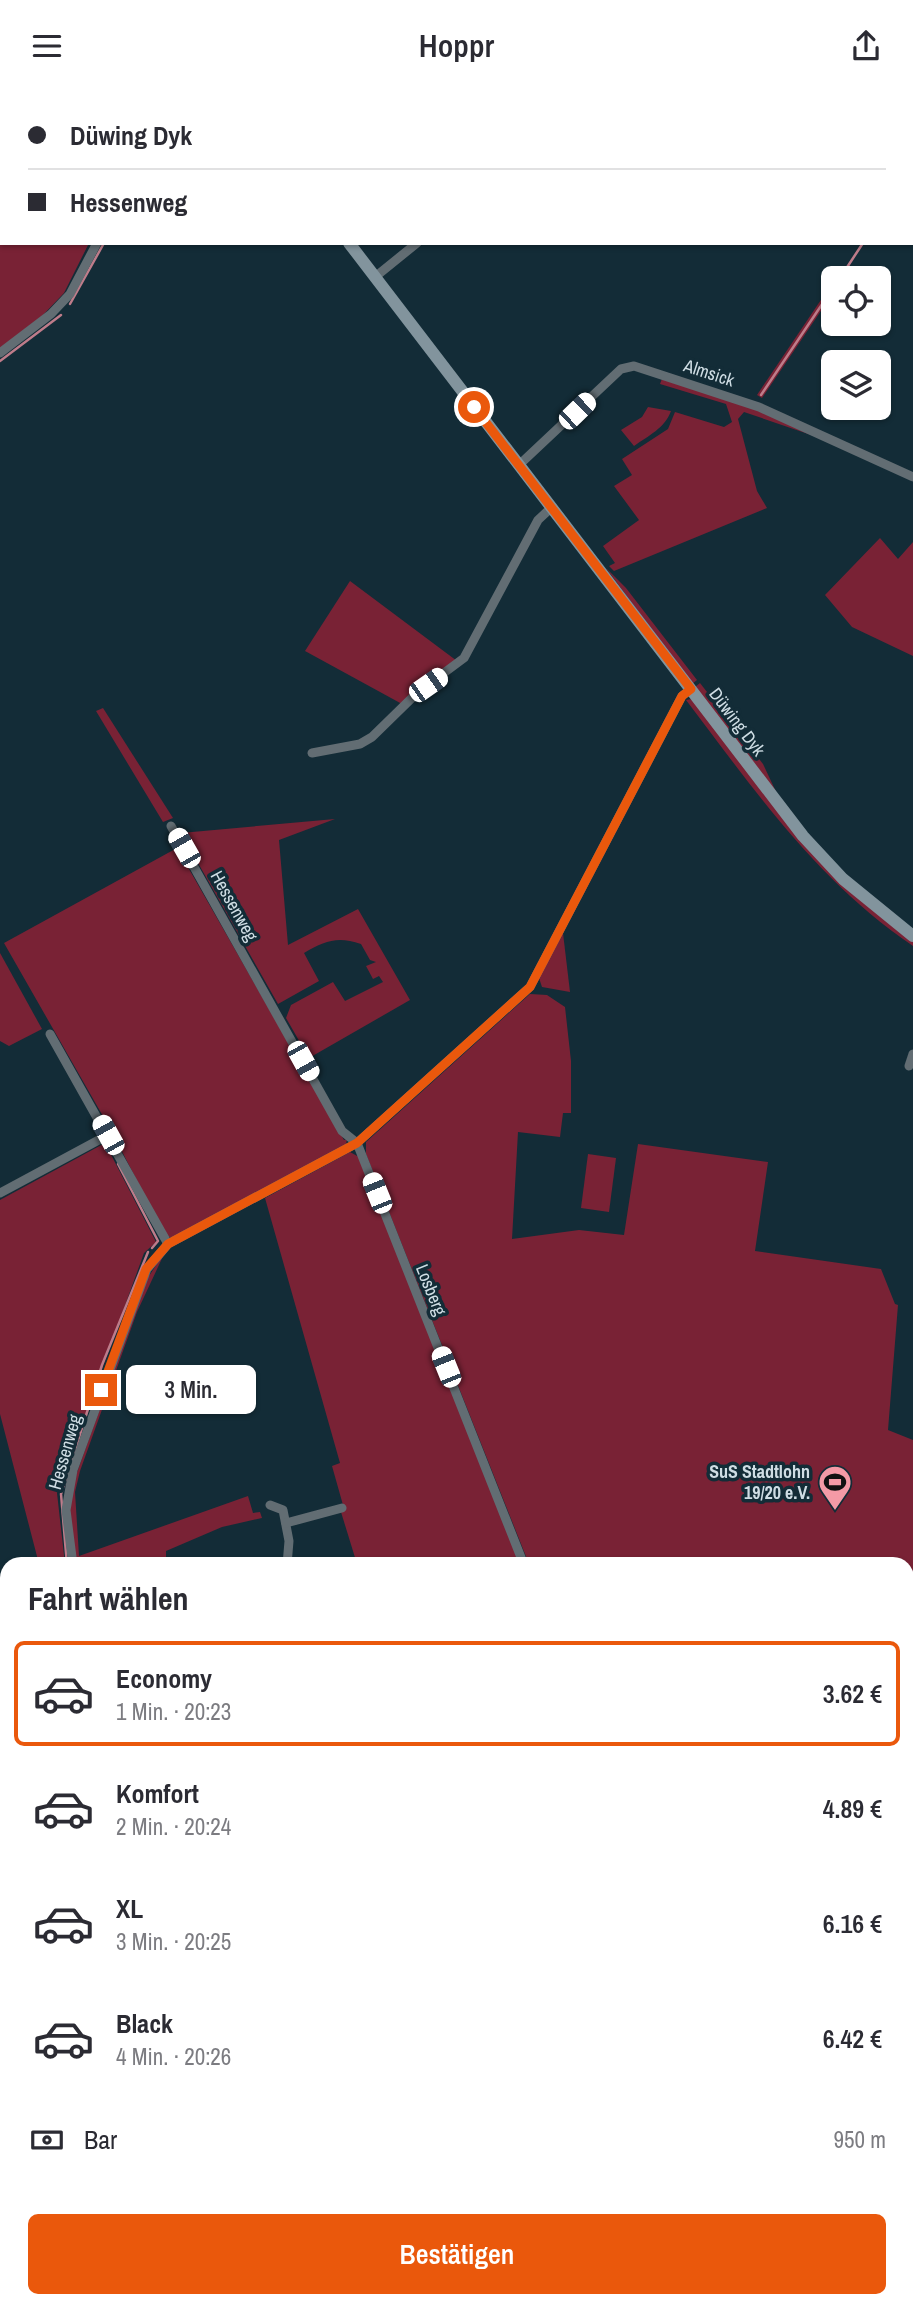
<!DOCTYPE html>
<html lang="de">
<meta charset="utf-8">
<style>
:root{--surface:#fff;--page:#f2f2f3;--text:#2b2b33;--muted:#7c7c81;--line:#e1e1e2;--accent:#ea580c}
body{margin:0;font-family:"Archivo Narrow",sans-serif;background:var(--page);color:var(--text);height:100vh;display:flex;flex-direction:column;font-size:26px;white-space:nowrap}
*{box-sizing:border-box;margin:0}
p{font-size:23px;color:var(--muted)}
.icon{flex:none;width:38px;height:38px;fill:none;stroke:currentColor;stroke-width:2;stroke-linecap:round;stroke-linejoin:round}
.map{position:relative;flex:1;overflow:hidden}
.sheet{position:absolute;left:0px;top:1466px;width:914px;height:751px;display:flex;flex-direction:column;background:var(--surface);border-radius:21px 21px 0 0;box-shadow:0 2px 5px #0004}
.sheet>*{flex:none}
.top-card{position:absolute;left:0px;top:0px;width:914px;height:154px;box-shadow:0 2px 5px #0004;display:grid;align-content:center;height:154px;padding:0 28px;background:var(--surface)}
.buttons{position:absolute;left:821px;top:175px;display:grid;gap:14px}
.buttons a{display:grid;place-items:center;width:70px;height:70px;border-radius:10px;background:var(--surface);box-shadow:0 2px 5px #0004;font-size:35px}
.end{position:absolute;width:32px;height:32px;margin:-16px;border:9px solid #ea580c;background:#fff;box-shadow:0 0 0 4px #fff}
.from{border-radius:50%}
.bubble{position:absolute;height:49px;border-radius:10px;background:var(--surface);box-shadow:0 2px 5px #0004;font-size:23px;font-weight:600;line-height:49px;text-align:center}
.car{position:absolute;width:21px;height:42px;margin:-21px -10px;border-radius:9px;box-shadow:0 0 5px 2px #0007;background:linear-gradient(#fff 24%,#345 0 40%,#fff 0 76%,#345 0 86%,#fff 0)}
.top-card b{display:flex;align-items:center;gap:24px;height:66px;font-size:26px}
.top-card b+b{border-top:2px solid var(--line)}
.top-card i{width:18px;height:18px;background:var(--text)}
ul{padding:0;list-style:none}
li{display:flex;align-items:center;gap:21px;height:105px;margin:0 14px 10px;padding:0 14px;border:4px solid transparent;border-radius:10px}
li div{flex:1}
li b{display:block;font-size:26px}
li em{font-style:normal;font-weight:600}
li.active{border-color:var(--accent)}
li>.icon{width:63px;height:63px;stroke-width:1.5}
h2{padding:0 28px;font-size:32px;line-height:84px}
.pay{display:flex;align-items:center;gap:18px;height:77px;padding:0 28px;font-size:26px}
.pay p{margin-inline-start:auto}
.button{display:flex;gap:14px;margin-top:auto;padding:14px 28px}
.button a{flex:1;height:80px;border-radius:10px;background:var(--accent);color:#fff;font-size:28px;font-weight:600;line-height:80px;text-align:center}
header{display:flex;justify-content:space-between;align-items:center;height:91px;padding:0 28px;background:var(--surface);font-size:32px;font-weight:600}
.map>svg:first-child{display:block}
</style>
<header><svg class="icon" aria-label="menu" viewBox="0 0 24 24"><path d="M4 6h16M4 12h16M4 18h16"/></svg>Hoppr<svg class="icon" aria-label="share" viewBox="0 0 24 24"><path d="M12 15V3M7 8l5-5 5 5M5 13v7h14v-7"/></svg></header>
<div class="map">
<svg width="913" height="2216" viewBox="0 0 913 2216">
<rect width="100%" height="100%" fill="#132c37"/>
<polygon fill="#173846" points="0,2089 7,2107 7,2177 0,2174"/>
<g fill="#792235">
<polygon points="0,0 213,2 2,2 2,152 89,152 64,202 42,225 0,257"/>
<polygon points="833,191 833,202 762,307 757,304"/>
<polygon points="663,285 727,306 823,348 744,321 738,328 757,400 767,417 614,480 609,475 615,472 603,455 639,429 614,395 632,384 622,368 668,338 675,321 724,336 732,331 726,313 660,293"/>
<path d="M648,316L671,320C665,337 648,345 634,355L621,339L642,326Z"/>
<polygon points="880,447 898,468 913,451 913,565 852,536 825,504"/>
<polygon points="606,477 626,497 697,589 692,593"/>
<polygon points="350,490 457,570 402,613 305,560"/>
<polygon points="700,592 763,673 778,705 695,596"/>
<path d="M692,608L779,720L913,849V855C816,789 756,701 686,609Z"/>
<polygon points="103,617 173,727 163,731 96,620"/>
<path d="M335,728L279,749L288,854L358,818L410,909L309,967L286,927L291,914L333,891L345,910L383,891L379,885L373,888L366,875L376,871L370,869L361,853C337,845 325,850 304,862L319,890L278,913L181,742Z"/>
<polygon points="177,757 344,1049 347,1048 346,1053 172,1146 166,1146 112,1041 4,852"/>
<polygon points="563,842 570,901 542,896 539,887"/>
<polygon points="0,862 42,938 9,955 0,950"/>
<polygon points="530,903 547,904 565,916 571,970 571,1022 563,1022 560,1046 518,1041 512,1148 579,1139 624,1144 638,1053 768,1071 755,1160 881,1178 895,1213 898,1214 888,1339 913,1349 913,2216 789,2216 787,2210 906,2210 906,1474 529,1473 366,1063 366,1051"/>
<polygon points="105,1052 156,1151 144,1162 57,1402 65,1473 39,1473 0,1323 0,1109"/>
<polygon points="350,1061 359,1066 520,1473 357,1473 341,1421 343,1414 332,1375 340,1372 265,1107"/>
<polygon points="588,1063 616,1067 609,1121 581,1117"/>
<polygon points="165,1161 137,1221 80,1380 75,1401 79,1465 248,1405 253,1422 260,1421 262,1427 222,1436 166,1460 166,1473 76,1474 69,1418 72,1395 147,1188"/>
<polygon points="7,1955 7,2047 0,2010"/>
<polygon points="209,2210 241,2210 240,2214 244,2215 246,2210 261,2210 274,2216 210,2216"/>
<polygon points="489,2210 596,2211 588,2216 492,2216"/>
</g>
<g fill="#b65364" stroke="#be7c8a" stroke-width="2">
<path d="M7,1768V1883L2,1889C7,1905 10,1916 0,1931V1774Z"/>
<polygon points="913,2153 913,2216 873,2216 877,2210 906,2210 907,2170"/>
</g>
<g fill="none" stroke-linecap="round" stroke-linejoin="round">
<g stroke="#be7c8a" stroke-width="2.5">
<polyline points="912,80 913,79"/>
<polyline points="840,187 863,152"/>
<polyline points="70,213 104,152"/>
<polyline points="0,270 61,224"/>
<polyline points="761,304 833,197"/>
<polyline points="118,1073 158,1150 152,1157"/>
<polyline points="67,1474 61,1403 102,1274 148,1161"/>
<polyline points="510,2210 518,2216"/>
</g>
<g stroke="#626d73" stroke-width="9">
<polyline points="224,2 226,0"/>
<polyline points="595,2 597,0"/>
<polyline points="375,186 417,152"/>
<polyline points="0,262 51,223 70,203 97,152"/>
<polyline points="519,374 621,278 634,275 759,316 913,386"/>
<polyline points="312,662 360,653 372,646 417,602 464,567 538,429 552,416"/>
<polyline points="171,735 342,1040 357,1052 524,1474"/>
<polyline points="50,943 168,1153"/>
<polyline points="909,975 913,963"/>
<polyline points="0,1102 108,1044"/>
<polyline points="270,1414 283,1419 289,1450 287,1474"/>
<polyline points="286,1432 342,1417"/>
<polyline points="73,1474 66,1419 73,1379 147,1178 168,1153 357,1052 530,896 682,605 691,598"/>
<polyline points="0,1953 7,1940"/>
<polyline points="0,2055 7,2078"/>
<polyline points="159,2210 160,2216"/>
<polyline points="281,2210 292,2216"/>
<polyline points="602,2210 603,2216"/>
<polyline points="785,2210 786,2216"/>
<polyline points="55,2216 82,2210"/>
<polyline points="299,2216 302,2210"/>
</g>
<g stroke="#82949d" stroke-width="12">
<polyline points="233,0 234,2"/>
<polyline points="349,152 803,745 843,788 913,845"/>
</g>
</g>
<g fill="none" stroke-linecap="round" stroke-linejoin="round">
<polyline stroke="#ea580c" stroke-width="9" points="101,1299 146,1178 168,1153 357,1052 530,896 682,605 691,598 474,316"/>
</g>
<defs>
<symbol id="stadium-pin" viewBox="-11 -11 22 30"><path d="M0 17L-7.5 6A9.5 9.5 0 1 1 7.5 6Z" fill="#f49aa6" stroke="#132c37"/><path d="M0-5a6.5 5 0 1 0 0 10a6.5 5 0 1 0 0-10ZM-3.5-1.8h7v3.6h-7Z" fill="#111"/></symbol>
</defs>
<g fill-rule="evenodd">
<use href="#stadium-pin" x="816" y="1372" width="38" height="52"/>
</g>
<g text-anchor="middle" stroke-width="7" stroke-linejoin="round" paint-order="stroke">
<g font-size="18" fill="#cfdde4" stroke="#132c37">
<text transform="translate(709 282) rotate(18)" y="6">Almsick</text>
<text transform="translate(737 631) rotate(53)" y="6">Düwing Dyk</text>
<text transform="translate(234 815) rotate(61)" y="6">Hessenweg</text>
<text transform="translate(431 1199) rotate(68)" y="6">Losberg</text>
<text transform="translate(65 1361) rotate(-74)" y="6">Hessenweg</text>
</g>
<g font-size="18" font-weight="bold" fill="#cfdde4" stroke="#132c37" text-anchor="end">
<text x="810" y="1387">SuS Stadtlohn<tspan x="810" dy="21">19/20 e.V.</tspan></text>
</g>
</g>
</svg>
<div class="buttons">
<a><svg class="icon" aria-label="locate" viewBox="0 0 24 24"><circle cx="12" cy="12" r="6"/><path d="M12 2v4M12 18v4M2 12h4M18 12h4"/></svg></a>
<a><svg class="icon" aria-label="layers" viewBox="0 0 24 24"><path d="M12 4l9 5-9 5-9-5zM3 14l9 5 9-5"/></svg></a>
</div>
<i class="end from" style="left:474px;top:316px"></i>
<i class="end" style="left:101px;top:1299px"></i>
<div class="bubble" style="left:126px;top:1274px;width:130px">3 Min.</div>
<i class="car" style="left:577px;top:320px;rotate:46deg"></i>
<i class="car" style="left:428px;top:594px;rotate:55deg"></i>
<i class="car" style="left:184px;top:757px;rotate:330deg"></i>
<i class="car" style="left:303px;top:970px;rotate:151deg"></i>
<i class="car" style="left:108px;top:1044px;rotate:331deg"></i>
<i class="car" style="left:377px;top:1102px;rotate:338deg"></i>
<i class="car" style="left:446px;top:1276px;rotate:338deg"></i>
<div class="top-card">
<b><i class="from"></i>Düwing Dyk</b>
<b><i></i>Hessenweg</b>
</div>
<section class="sheet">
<h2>Fahrt wählen</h2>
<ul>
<li class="active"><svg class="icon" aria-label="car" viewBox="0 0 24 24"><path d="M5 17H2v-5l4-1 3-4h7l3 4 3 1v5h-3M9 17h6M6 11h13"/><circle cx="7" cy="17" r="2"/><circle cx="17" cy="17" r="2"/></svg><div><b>Economy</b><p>1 Min. · 20:23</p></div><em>3.62 €</em></li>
<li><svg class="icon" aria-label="car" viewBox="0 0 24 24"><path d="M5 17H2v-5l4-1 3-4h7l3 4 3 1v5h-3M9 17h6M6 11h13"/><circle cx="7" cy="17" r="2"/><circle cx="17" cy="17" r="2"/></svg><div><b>Komfort</b><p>2 Min. · 20:24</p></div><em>4.89 €</em></li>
<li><svg class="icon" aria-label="car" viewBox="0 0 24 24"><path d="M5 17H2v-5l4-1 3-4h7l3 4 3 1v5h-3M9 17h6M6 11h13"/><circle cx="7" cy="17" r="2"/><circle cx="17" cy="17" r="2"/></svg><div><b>XL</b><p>3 Min. · 20:25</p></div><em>6.16 €</em></li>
<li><svg class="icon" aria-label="car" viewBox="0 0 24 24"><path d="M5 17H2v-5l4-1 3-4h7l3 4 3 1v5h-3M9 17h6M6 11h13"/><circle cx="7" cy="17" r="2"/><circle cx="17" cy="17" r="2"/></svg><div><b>Black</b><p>4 Min. · 20:26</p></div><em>6.42 €</em></li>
</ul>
<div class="pay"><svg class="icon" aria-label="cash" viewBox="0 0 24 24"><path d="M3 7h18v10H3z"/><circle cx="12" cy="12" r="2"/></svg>Bar<p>950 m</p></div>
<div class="button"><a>Bestätigen</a></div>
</section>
</div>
